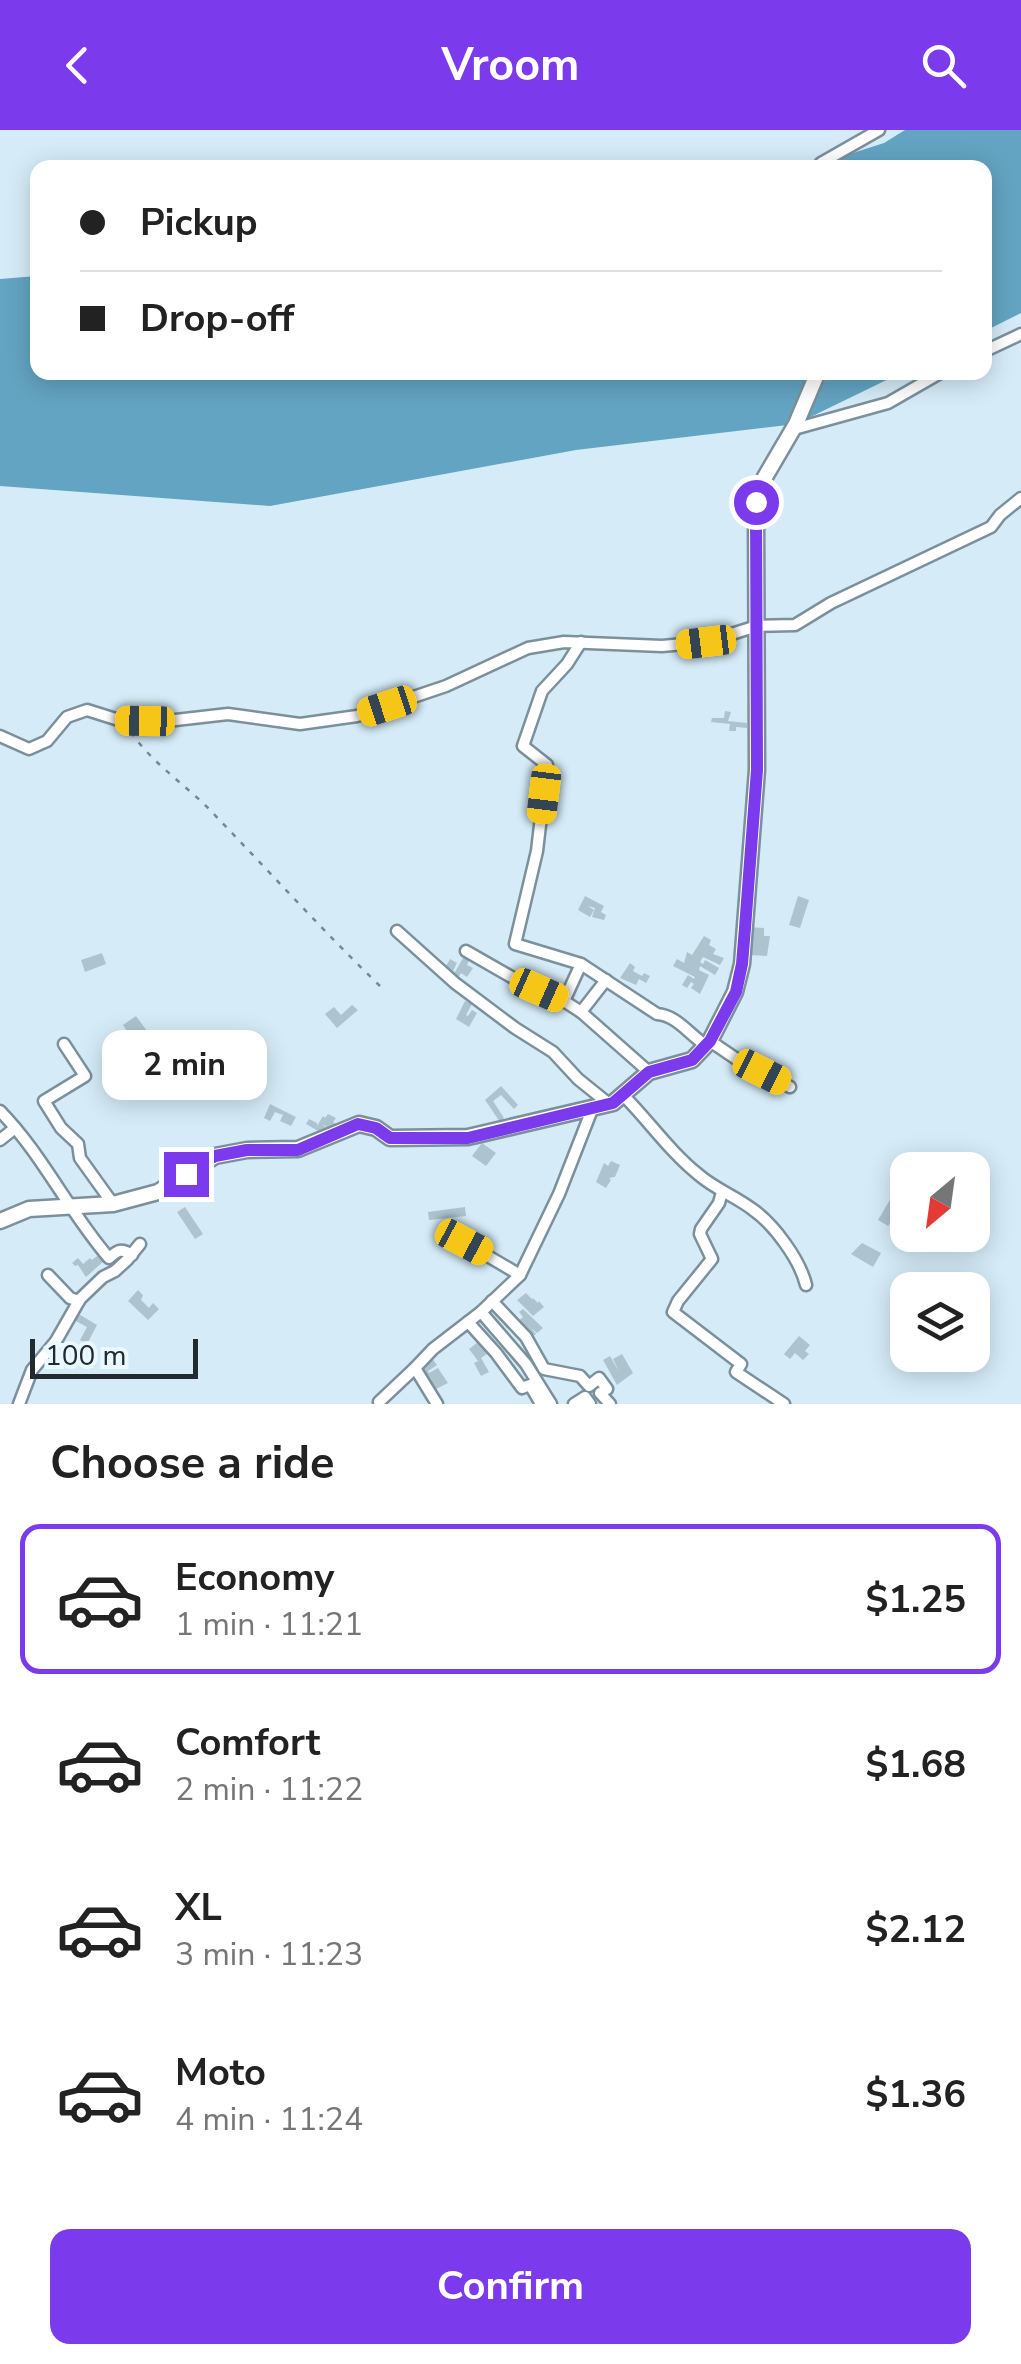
<!DOCTYPE html>
<meta charset="utf-8">
<style>
:root{--surface:#fff;--page:#f2f2f2;--text:#222;--muted:#767676;--line:#e0e0e0;--accent:#7c3aed}
body{margin:0;font-family:"Nunito Sans",sans-serif;background:var(--page);color:var(--text);height:100vh;display:flex;flex-direction:column;font-size:38px;white-space:nowrap}
*{box-sizing:border-box;margin:0}
p{font-size:32px;color:var(--muted)}
.icon{flex:none;width:55px;height:55px;fill:none;stroke:currentColor;stroke-width:2;stroke-linecap:round;stroke-linejoin:round}
.map{position:relative;height:1274px;overflow:hidden}
.details{display:flex;flex-direction:column;background:var(--surface);flex:1}
.details>*{flex:none}
.top-card{position:absolute;left:30px;top:30px;width:962px;height:220px;border-radius:20px;box-shadow:0 5px 25px #0003;display:grid;align-content:center;height:220px;padding:0 50px;background:var(--surface)}
.needle{width:65px;rotate:209deg}
.buttons{position:absolute;left:890px;top:1022px;display:grid;gap:20px}
.buttons a{display:grid;place-items:center;width:100px;height:100px;border-radius:20px;background:var(--surface);box-shadow:0 5px 25px #0003;font-size:50px}
.scale{position:absolute;left:30px;bottom:25px;width:168px;box-sizing:border-box;padding-left:10px;border:5px solid #212a2e;border-top:0;font-size:28px;line-height:35px;white-space:nowrap;color:#212a2e;-webkit-text-stroke:8px #eaf8ff;paint-order:stroke}
.end{position:absolute;width:45px;height:45px;margin:-22px;border:12px solid #7c3aed;background:#fff;box-shadow:0 0 0 5px #fff}
.from{border-radius:50%}
.bubble{position:absolute;height:70px;border-radius:20px;background:var(--surface);box-shadow:0 5px 25px #0003;font-size:32px;font-weight:700;line-height:70px;text-align:center}
.car{position:absolute;width:30px;height:60px;margin:-30px -15px;border-radius:12px;box-shadow:0 0 8px 2px #0007;background:linear-gradient(#f5c518 24%,#345 0 40%,#f5c518 0 76%,#345 0 86%,#f5c518 0)}
.top-card b{display:flex;align-items:center;gap:35px;height:95px;font-size:38px}
.top-card b+b{border-top:2px solid var(--line)}
.top-card i{width:25px;height:25px;background:var(--text)}
ul{padding:0;list-style:none}
li{display:flex;align-items:center;gap:30px;height:150px;margin:0 20px 15px;padding:0 30px;border:5px solid transparent;border-radius:20px}
li div{flex:1}
li b{display:block;font-size:38px}
li em{font-style:normal;font-weight:700}
li.active{border-color:var(--accent)}
li>.icon{width:90px;height:90px;stroke-width:1.5}
h2{padding:0 50px;font-size:45px;line-height:120px}
.primary-button{display:flex;gap:20px;margin-top:auto;padding:20px 50px}
.primary-button a{flex:1;height:115px;border-radius:20px;background:var(--accent);color:#fff;font-size:40px;font-weight:700;line-height:115px;text-align:center}
header{display:flex;justify-content:space-between;align-items:center;height:130px;padding:0 50px;background:var(--accent);color:#fff;font-size:45px;font-weight:700}
.map>svg:first-child{display:block}
</style>
<header><svg class="icon" aria-label="back" viewBox="0 0 24 24"><path d="M15 5l-7 7 7 7"/></svg>Vroom<svg class="icon" aria-label="search" viewBox="0 0 24 24"><circle cx="10" cy="10" r="6"/><path d="M15 15l6 6"/></svg></header>
<div class="map">
<svg width="1021" height="1274" viewBox="0 0 1021 1274">
<rect width="100%" height="100%" fill="#d5ecf8"/>
<g fill="#63a4c2">
<polygon points="905,0 1021,0 1021,183 985,201 985,38 806,38 884,13"/>
<polygon points="37,146 38,242 901,243 796,294 576,320 270,376 0,356 0,149"/>
</g>
<g fill="#adc4cf">
<polygon points="725,581 731,582 728,591 747,593 747,598 736,597 736,601 729,601 730,594 711,592 712,588 724,588"/>
<polygon points="585,766 604,776 601,782 606,785 604,790 592,787 595,778 588,776 594,780 590,787 578,780"/>
<polygon points="798,766 809,770 800,798 789,795"/>
<polygon points="747,797 764,798 764,806 770,806 767,826 748,825"/>
<polygon points="704,806 711,810 709,815 716,819 713,824 724,828 720,835 703,827 700,832 703,834 705,830 719,838 715,845 700,836 699,840 709,845 700,864 691,858 694,854 691,852 687,858 682,855 688,845 694,849 695,847 673,836 677,829 684,833 687,822 692,825"/>
<polygon points="102,823 106,834 85,842 81,830"/>
<polygon points="466,823 471,826 467,835 473,838 467,847 461,843 456,851 443,841 450,829 457,833 453,841 455,842"/>
<polygon points="630,833 635,837 633,841 642,846 644,843 650,846 646,853 639,849 636,855 620,848"/>
<polygon points="465,871 472,874 466,885 468,886 472,880 477,883 469,897 456,889"/>
<polygon points="352,875 358,880 337,898 325,884 334,877 341,885"/>
<polygon points="136,886 147,901 136,908 143,918 137,922 130,913 133,910 123,895"/>
<polygon points="501,956 518,975 514,979 501,965 493,971 504,988 500,992 485,970"/>
<polygon points="270,974 296,987 291,996 280,991 283,985 275,982 270,991 264,988"/>
<polygon points="328,984 336,988 333,992 336,994 332,1000 322,994 330,1001 327,1006 306,994 309,989 317,993 317,996 323,986 325,988"/>
<polygon points="482,1013 496,1023 486,1036 472,1026"/>
<polygon points="611,1031 620,1035 615,1047 609,1048 611,1050 606,1058 596,1052 604,1033 608,1036"/>
<polygon points="891,1068 897,1072 891,1084 897,1087 895,1092 892,1090 888,1096 878,1090"/>
<polygon points="185,1077 203,1104 195,1109 177,1082"/>
<polygon points="465,1077 466,1086 429,1090 428,1082"/>
<polygon points="862,1113 881,1123 873,1137 851,1124"/>
<polygon points="101,1123 106,1129 86,1147 78,1135 75,1136 72,1133 78,1128 83,1134 90,1128 92,1130"/>
<polygon points="138,1160 143,1165 141,1170 149,1178 153,1173 159,1179 148,1190 128,1171"/>
<polygon points="526,1163 532,1169 533,1168 538,1173 539,1171 544,1177 533,1186 517,1170"/>
<polygon points="523,1179 543,1198 537,1203 531,1198 536,1204 530,1209 516,1193 523,1187 519,1182"/>
<polygon points="77,1183 97,1195 87,1214 80,1210 87,1197 74,1190"/>
<polygon points="799,1206 810,1215 805,1221 809,1224 803,1230 795,1223 790,1229 784,1224"/>
<polygon points="478,1212 487,1224 481,1228 489,1242 481,1246 474,1233 478,1231 469,1219"/>
<polygon points="622,1224 633,1243 617,1255 603,1230 610,1226 619,1242 613,1229"/>
<polygon points="431,1227 437,1235 428,1241 429,1243 438,1238 448,1253 436,1259 434,1255 431,1257 418,1235"/>
</g>
<g fill="none" stroke-linecap="round" stroke-linejoin="round">
<defs>
<g id="street">
<polyline points="822,38 821,33 879,0"/>
<polyline points="985,221 1021,204"/>
<polyline points="794,299 888,273 942,242"/>
<path d="M581,512L567,534L542,561L523,616L547,635L537,721L515,814L581,834L657,884C676,885 689,904 704,914L710,911L735,928L790,957"/>
<polyline points="0,606 29,619 47,611 67,587 87,580 122,591 167,591 228,584 300,594 357,586 446,556 528,518 564,512 662,516 706,512 757,496 795,495 831,473 991,397 1000,385 1021,368"/>
<polyline points="397,801 455,853 515,898 553,922 578,949 609,974"/>
<polyline points="466,821 515,849 564,871 581,882 649,942"/>
<polyline points="564,871 581,834"/>
<polyline points="581,882 606,850"/>
<polyline points="64,914 85,946 44,971 61,998 78,1014 80,1028 113,1074"/>
<path d="M623,965C649,991 670,1022 699,1045C715,1059 735,1066 752,1079C774,1094 800,1130 806,1155"/>
<path d="M0,981C43,1025 69,1082 109,1128C118,1120 121,1118 132,1125"/>
<polyline points="0,1010 15,998"/>
<polyline points="722,1062 719,1073 701,1099 700,1104 712,1129 678,1171 673,1182 741,1234 736,1242 784,1274"/>
<polyline points="464,1112 520,1145"/>
<polyline points="48,1145 70,1168 79,1171"/>
<polyline points="492,1171 526,1207 544,1239 580,1246 589,1256 599,1248 607,1259 600,1263 610,1274"/>
<polyline points="481,1182 526,1234 551,1274"/>
<polyline points="468,1192 496,1223 522,1258 530,1255 541,1274"/>
<polyline points="379,1272 415,1238"/>
<polyline points="19,1274 32,1240 56,1211 80,1169 103,1147 115,1141 127,1130 140,1114"/>
<polyline points="437,1274 415,1238 433,1219 481,1182 520,1145 559,1064 593,977"/>
<polyline points="574,1274 585,1267 590,1274"/>
</g>
<polyline id="secondary" points="0,1091 29,1079 113,1074 158,1062 215,1026 247,1020 298,1019 359,994 376,998 390,1008 468,1007 613,973 649,942 692,930 710,911 735,862 742,834 757,640 756,372 765,347 796,294 818,242"/>
</defs>
<use href="#street" stroke="#7b909b" stroke-width="15"/>
<use href="#secondary" stroke="#7b909b" stroke-width="19"/>
<path stroke="#78878f" stroke-width="2.5" stroke-dasharray="5 8" stroke-linecap="butt" d="M131,602C151,632 183,653 208,678C266,738 322,800 381,857"/>
<use href="#street" stroke="#fff" stroke-width="10"/>
<use href="#secondary" stroke="#fff" stroke-width="14"/>
</g>
<g fill="none" stroke-linecap="round" stroke-linejoin="round">
<polyline stroke="#7c3aed" stroke-width="12" points="186,1044 215,1026 247,1020 298,1020 358,994 376,998 390,1008 468,1008 613,973 649,942 692,930 710,911 736,862 742,834 745,798 757,640 756,372"/>
</g>
</svg>
<div class="buttons">
<a><svg class="needle" viewBox="-14 -14 28 28"><path d="M0-13l5 13h-10z" fill="#e53935"/><path d="M0 13l5-13h-10z" fill="#767676"/></svg></a>
<a><svg class="icon" aria-label="layers" viewBox="0 0 24 24"><path d="M12 4l9 5-9 5-9-5zM3 14l9 5 9-5"/></svg></a>
</div>
<div class="scale">100 m</div>
<i class="end from" style="left:756px;top:372px"></i>
<i class="end" style="left:186px;top:1044px"></i>
<div class="bubble" style="left:102px;top:900px;width:165px">2 min</div>
<i class="car" style="left:706px;top:512px;rotate:263deg"></i>
<i class="car" style="left:387px;top:576px;rotate:252deg"></i>
<i class="car" style="left:145px;top:591px;rotate:271deg"></i>
<i class="car" style="left:544px;top:664px;rotate:187deg"></i>
<i class="car" style="left:539px;top:860px;rotate:114deg"></i>
<i class="car" style="left:762px;top:942px;rotate:117deg"></i>
<i class="car" style="left:464px;top:1112px;rotate:118deg"></i>
<div class="top-card">
<b><i class="from"></i>Pickup</b>
<b><i></i>Drop-off</b>
</div>
</div>
<section class="details">
<h2>Choose a ride</h2>
<ul>
<li class="active"><svg class="icon" aria-label="car" viewBox="0 0 24 24"><path d="M5 17H2v-5l4-1 3-4h7l3 4 3 1v5h-3M9 17h6M6 11h13"/><circle cx="7" cy="17" r="2"/><circle cx="17" cy="17" r="2"/></svg><div><b>Economy</b><p>1 min · 11:21</p></div><em>$1.25</em></li>
<li><svg class="icon" aria-label="car" viewBox="0 0 24 24"><path d="M5 17H2v-5l4-1 3-4h7l3 4 3 1v5h-3M9 17h6M6 11h13"/><circle cx="7" cy="17" r="2"/><circle cx="17" cy="17" r="2"/></svg><div><b>Comfort</b><p>2 min · 11:22</p></div><em>$1.68</em></li>
<li><svg class="icon" aria-label="car" viewBox="0 0 24 24"><path d="M5 17H2v-5l4-1 3-4h7l3 4 3 1v5h-3M9 17h6M6 11h13"/><circle cx="7" cy="17" r="2"/><circle cx="17" cy="17" r="2"/></svg><div><b>XL</b><p>3 min · 11:23</p></div><em>$2.12</em></li>
<li><svg class="icon" aria-label="car" viewBox="0 0 24 24"><path d="M5 17H2v-5l4-1 3-4h7l3 4 3 1v5h-3M9 17h6M6 11h13"/><circle cx="7" cy="17" r="2"/><circle cx="17" cy="17" r="2"/></svg><div><b>Moto</b><p>4 min · 11:24</p></div><em>$1.36</em></li>
</ul>
<div class="primary-button"><a>Confirm</a></div>
</section>
